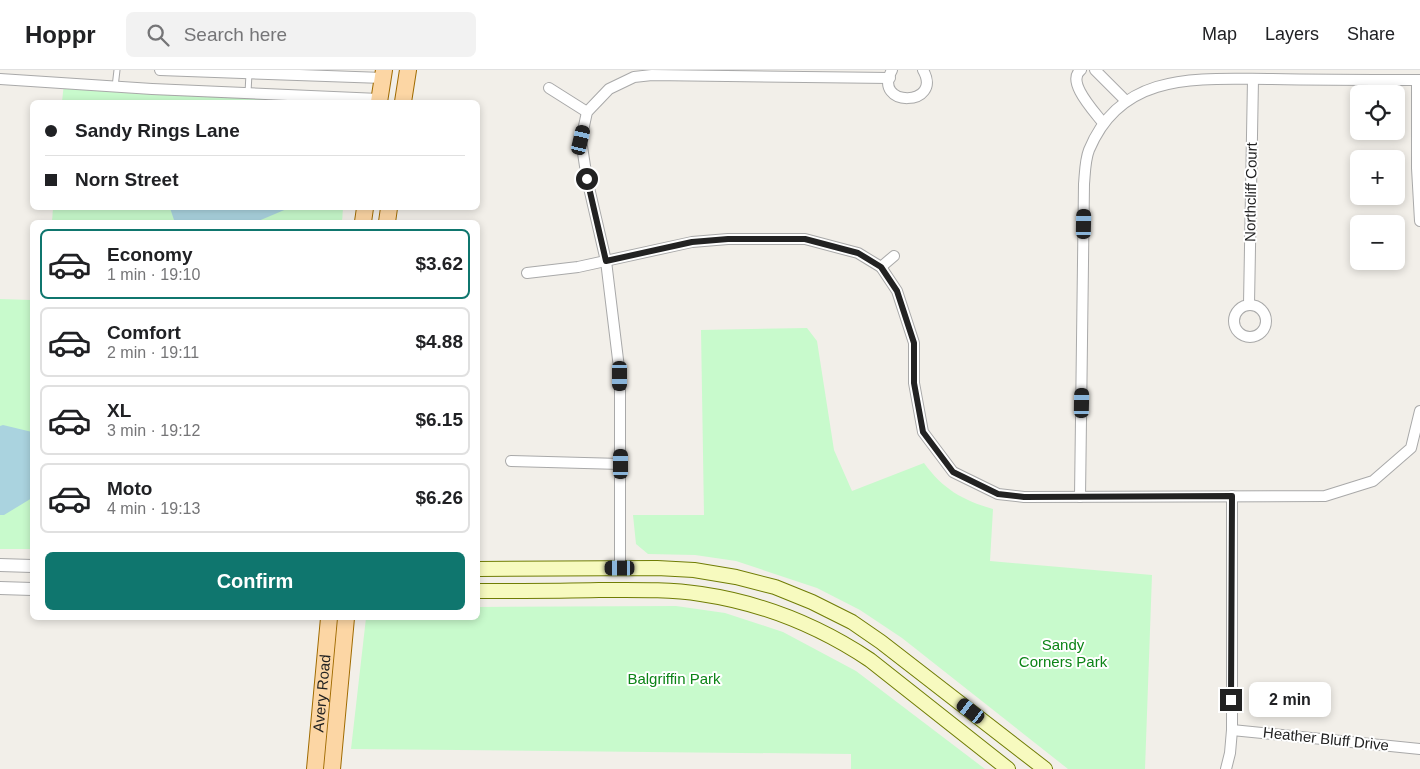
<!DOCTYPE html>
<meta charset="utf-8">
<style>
:root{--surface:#fff;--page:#f2f2f2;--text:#202124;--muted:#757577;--line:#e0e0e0;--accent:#0f766e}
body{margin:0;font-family:Arial,sans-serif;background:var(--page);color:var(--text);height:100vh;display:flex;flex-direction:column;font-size:19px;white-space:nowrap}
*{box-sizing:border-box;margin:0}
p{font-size:16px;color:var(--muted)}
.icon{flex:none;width:28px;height:28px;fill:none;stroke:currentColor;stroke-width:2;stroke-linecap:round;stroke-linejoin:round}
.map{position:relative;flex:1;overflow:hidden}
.sheet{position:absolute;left:30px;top:150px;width:450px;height:400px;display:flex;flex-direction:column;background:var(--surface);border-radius:8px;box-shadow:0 2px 8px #0003}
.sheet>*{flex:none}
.hud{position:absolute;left:30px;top:30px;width:450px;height:110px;border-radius:8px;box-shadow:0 2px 8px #0003;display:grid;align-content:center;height:110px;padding:0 15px;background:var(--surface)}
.buttons{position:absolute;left:1350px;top:15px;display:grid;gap:10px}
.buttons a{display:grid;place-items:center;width:55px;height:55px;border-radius:8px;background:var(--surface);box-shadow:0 2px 8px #0003;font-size:25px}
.end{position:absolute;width:22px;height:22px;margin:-11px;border:6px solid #222;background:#fff;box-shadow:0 0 0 2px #fff}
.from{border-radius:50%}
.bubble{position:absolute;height:35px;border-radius:8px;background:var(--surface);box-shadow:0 2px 8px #0003;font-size:16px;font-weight:800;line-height:35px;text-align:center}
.car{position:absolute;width:15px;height:30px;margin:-15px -8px;border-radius:6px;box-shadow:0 0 4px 1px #0007;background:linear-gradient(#222 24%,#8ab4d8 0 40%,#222 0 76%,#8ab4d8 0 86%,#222 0)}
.hud b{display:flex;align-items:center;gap:18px;height:48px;font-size:19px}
.hud b+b{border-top:1px solid var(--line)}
.hud i{width:12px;height:12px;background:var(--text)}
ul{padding:9px 0 0;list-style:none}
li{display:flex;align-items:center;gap:15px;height:70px;margin:0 10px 8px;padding:0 5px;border:2px solid var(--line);border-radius:8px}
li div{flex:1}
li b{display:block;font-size:19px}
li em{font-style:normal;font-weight:800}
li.selected{border-color:var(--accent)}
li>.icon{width:45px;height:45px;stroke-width:1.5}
.button{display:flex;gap:10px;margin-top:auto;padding:10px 15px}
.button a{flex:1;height:58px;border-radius:8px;background:var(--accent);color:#fff;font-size:20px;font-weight:800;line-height:58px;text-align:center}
header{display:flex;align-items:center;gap:30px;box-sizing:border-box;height:70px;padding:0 25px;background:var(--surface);border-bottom:1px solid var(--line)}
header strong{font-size:24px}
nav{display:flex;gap:28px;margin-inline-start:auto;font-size:18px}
.search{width:350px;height:45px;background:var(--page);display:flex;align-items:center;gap:12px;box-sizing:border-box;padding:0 18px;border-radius:8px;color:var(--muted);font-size:19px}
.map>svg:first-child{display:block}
</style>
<header>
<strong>Hoppr</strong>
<div class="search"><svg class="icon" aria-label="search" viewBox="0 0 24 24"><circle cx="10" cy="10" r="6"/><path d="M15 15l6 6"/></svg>Search here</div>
<nav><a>Map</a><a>Layers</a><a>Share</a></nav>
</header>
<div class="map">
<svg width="1420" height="699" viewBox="0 0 1420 699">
<rect width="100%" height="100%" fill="#f2efe9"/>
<g fill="#c8facc">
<polygon points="64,13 353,32 62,32"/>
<polygon points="53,138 343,138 342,152 52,152"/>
<polygon points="0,229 32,230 32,479 0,479"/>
<path d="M807,258L817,271L834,380L852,421L924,393C943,419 962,430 993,439L990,491L1152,505L1145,699H1068L902,568L860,540L817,518L736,491L695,485L648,484L636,474L633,445H704L701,260Z"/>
<polygon points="676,536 725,543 783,562 856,601 985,699 851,699 851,684 351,679 366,548 478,548 478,537"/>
</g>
<g fill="#aad3df">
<polygon points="170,138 289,138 256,152 177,152 174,150"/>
<polygon points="3,355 32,362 32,428 4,445 0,445 0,356"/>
</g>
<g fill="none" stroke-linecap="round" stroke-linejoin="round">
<defs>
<g id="service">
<polyline points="115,17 117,0"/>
<polyline points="248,23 249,3"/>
</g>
<g id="minor">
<polyline points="160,0 383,8"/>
<path d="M892,0C871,38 944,37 923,0"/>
<path d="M1081,0C1065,11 1095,42 1103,53"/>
<polyline points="1095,0 1125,30"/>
<polyline points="0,9 152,19 379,29"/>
<polyline points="1417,10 1417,98 1420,151"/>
<polyline points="549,18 587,42"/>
<polyline points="881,197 894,186"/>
<polyline points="527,203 578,197 692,172 728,169 805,169 858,183 881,197 897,221 914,273 914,313 923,362 953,402 998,424 1024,427 1325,426 1373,411 1411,378 1420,341"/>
<polyline points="1249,234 1253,9"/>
<circle cx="1250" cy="251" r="16"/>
<polyline points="511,391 621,394"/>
<path d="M1080,427L1084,114C1085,103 1085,90 1089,80C1122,0 1199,9 1272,9C1321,10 1371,10 1420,10"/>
<polyline points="620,498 620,306 606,191 587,109 581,70 587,42 609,19 634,7 652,5 890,8"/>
<polyline points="1232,660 1420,679"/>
<polyline points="1226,699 1230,683 1232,660 1232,426"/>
</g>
<g id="tertiary">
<polyline points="0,495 32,496"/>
<polyline points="0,518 32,519"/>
</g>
<g id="secondary">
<polyline points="478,499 657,498 694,500 736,507 775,517 812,532 852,552 881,572 1045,699"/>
<path d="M478,521C518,521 559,521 599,520C633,520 668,519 701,524C762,533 819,556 870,590L1008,699"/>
</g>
<g id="primary">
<polyline points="379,32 384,0"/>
<polyline points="403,32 408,0"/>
<polyline points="363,152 365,138"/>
<polyline points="387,152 389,138"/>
<path id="s1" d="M315,699L329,548"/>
<polyline points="332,699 346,548"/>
</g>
</defs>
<use href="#service" stroke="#a9a9a9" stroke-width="7"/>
<use href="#minor" stroke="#a9a9a9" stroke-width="12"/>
<use href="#tertiary" stroke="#a9a9a9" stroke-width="14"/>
<use href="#secondary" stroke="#707d05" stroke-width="16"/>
<use href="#primary" stroke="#a06b00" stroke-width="18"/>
<use href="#service" stroke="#fff" stroke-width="5"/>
<use href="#minor" stroke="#fff" stroke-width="10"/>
<use href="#tertiary" stroke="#fff" stroke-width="12"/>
<use href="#secondary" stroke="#f7fabf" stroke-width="14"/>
<use href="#primary" stroke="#fcd6a4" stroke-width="16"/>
</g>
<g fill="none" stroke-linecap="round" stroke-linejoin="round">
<polyline stroke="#222" stroke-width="6" points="587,109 606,191 692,172 728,169 805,169 858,183 881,197 897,221 914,273 914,313 923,362 953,402 998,424 1024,427 1232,426 1231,630"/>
</g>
<g text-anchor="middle" stroke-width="4" stroke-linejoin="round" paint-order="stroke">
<g font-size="15" fill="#222" stroke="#fff">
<text transform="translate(1251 122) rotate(-89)" y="5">Northcliff Court</text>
<text dy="5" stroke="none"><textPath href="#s1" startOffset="76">Avery Road</textPath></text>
<text transform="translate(1326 669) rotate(6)" y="5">Heather Bluff Drive</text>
</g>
<g font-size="15" fill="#0c8416" stroke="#fff">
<text x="1063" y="580">Sandy<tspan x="1063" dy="17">Corners Park</tspan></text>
<text x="674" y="614">Balgriffin Park</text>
</g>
</g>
</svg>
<div class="buttons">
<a><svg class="icon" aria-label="locate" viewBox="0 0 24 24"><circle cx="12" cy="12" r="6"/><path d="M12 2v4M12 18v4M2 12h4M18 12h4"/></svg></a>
<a>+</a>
<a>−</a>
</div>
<i class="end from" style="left:587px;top:109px"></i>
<i class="end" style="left:1231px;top:630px"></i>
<div class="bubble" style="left:1249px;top:612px;width:82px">2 min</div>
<i class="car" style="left:581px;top:70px;rotate:13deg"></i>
<i class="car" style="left:1084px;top:154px;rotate:1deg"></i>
<i class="car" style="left:620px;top:306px;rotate:180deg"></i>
<i class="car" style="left:1082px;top:333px;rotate:1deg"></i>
<i class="car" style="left:621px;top:394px;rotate:0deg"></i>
<i class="car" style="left:620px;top:498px;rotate:270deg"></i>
<i class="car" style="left:971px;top:641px;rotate:308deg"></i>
<div class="hud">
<b><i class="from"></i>Sandy Rings Lane</b>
<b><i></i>Norn Street</b>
</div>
<section class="sheet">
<ul>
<li class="selected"><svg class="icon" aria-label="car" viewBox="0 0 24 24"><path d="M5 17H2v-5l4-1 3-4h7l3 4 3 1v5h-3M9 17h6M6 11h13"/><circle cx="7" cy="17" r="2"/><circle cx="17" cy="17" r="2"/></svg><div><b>Economy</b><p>1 min · 19:10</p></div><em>$3.62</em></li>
<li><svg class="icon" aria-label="car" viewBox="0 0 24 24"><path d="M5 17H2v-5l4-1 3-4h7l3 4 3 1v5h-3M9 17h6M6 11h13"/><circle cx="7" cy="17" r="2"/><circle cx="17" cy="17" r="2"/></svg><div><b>Comfort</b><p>2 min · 19:11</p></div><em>$4.88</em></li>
<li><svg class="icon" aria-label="car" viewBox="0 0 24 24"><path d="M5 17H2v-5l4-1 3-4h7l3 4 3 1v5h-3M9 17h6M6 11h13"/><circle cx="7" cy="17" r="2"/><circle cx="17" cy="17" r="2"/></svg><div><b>XL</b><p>3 min · 19:12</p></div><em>$6.15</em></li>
<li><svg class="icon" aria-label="car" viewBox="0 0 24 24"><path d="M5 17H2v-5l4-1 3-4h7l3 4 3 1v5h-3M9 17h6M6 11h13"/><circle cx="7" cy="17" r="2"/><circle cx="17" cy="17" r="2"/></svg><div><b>Moto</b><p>4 min · 19:13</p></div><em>$6.26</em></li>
</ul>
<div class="button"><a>Confirm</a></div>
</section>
</div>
